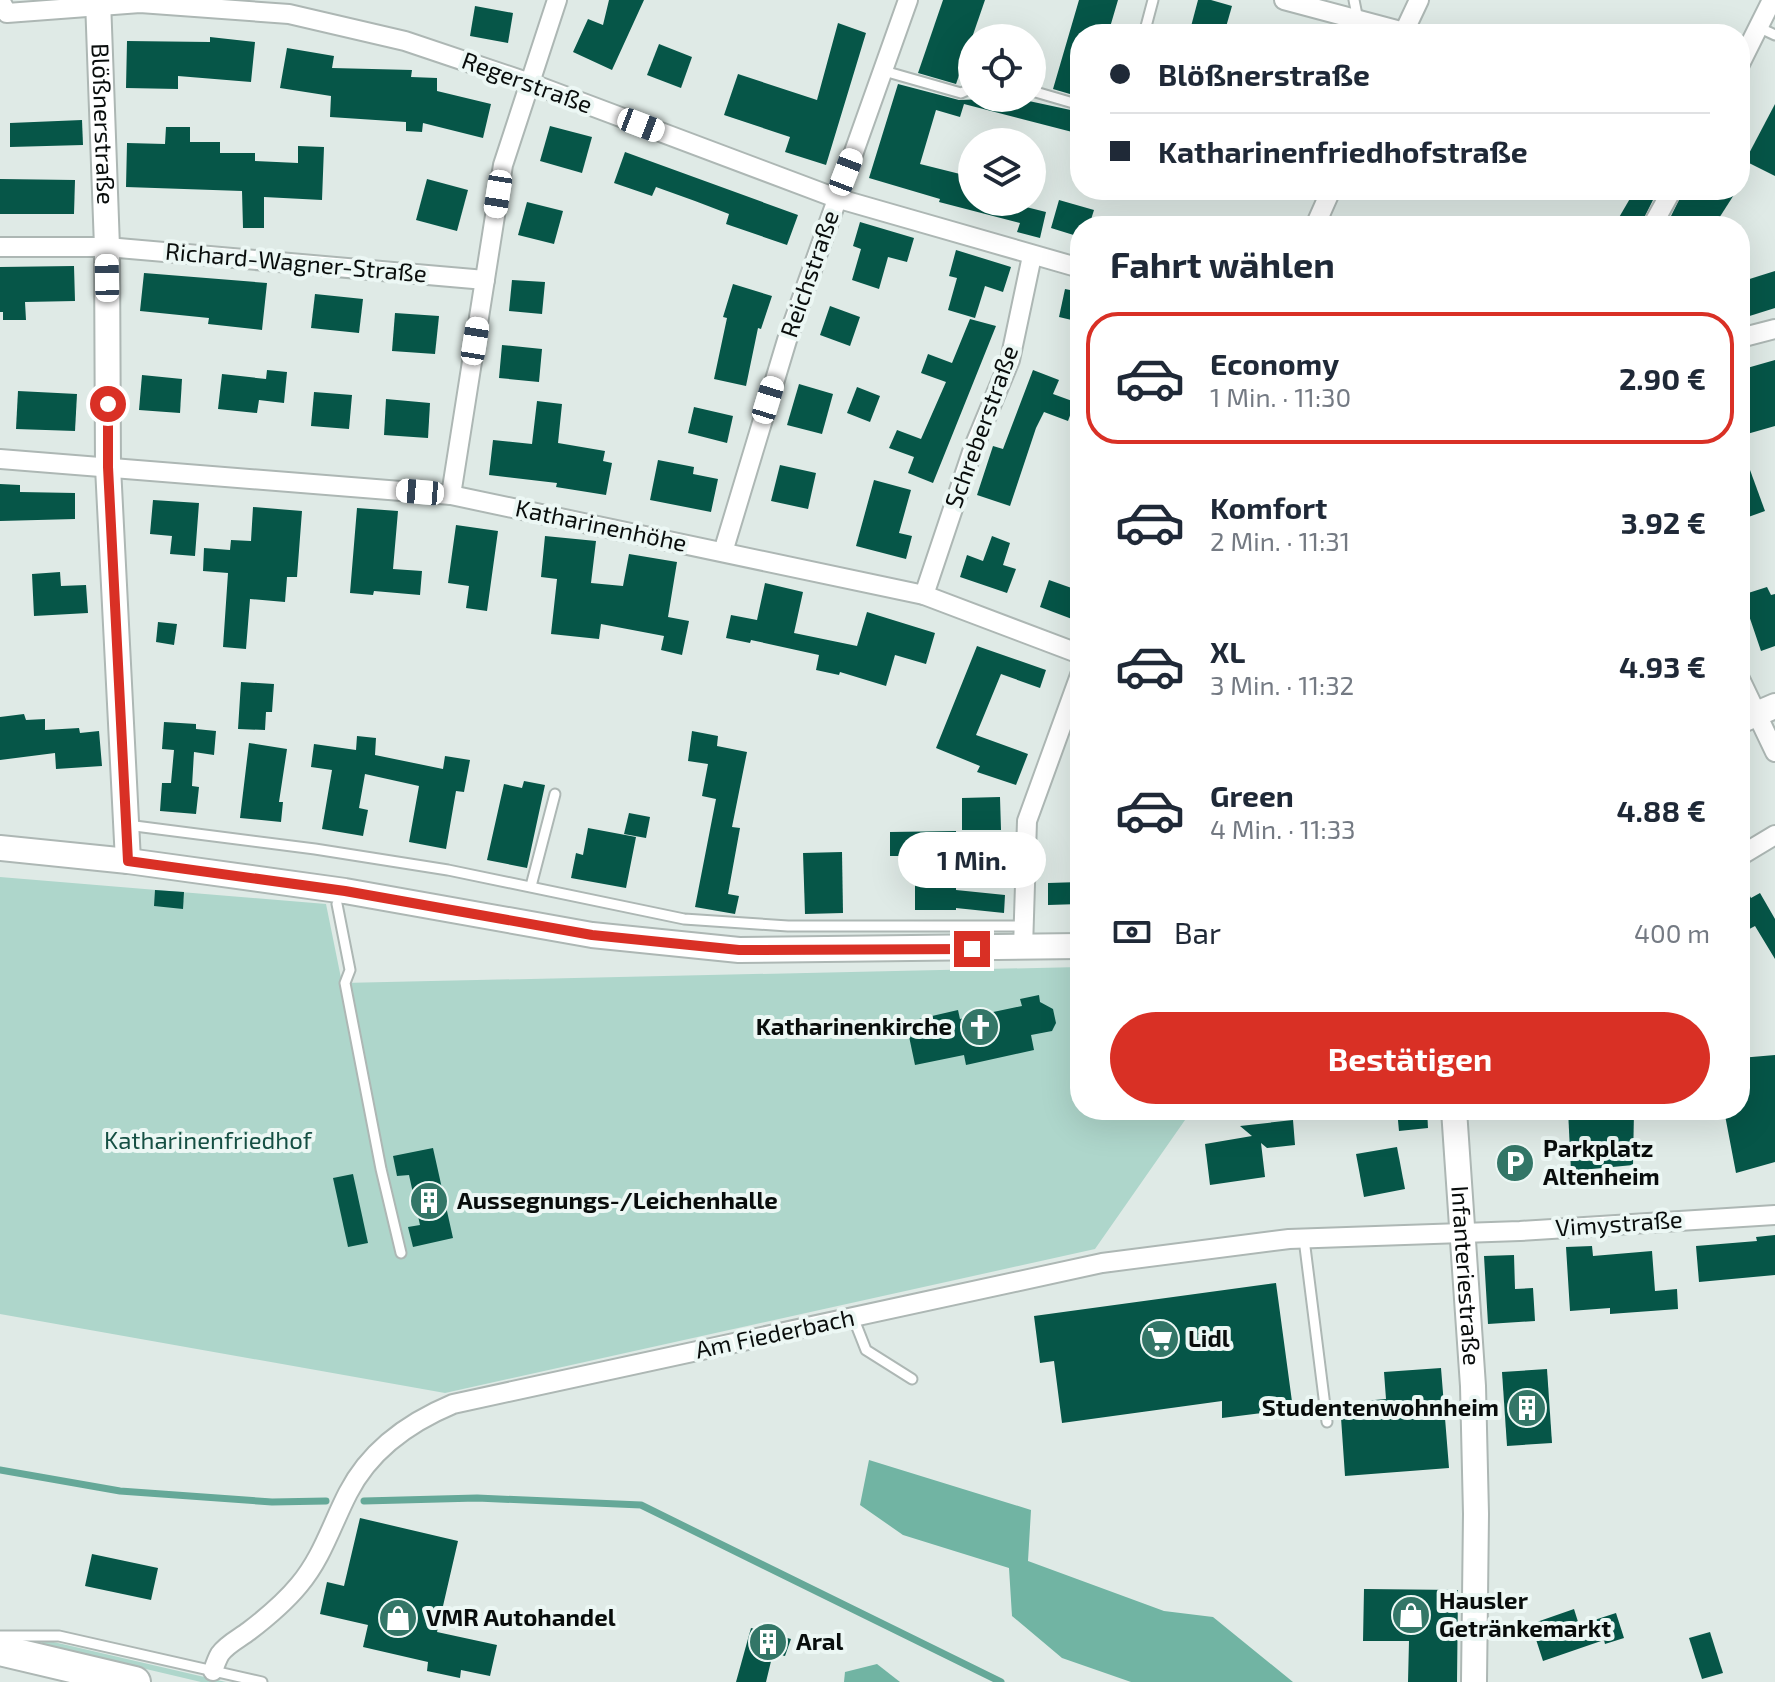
<!DOCTYPE html>
<html lang="de">
<meta charset="utf-8">
<style>
:root{--surface:#fff;--page:#f6f6f7;--text:#1f2937;--muted:#747a83;--line:#e0e1e3;--accent:#d93025}
body{margin:0;font-family:"Exo 2",sans-serif;background:var(--page);color:var(--text);height:100vh;display:flex;flex-direction:column;font-size:30px;white-space:nowrap}
*{box-sizing:border-box;margin:0}
p{font-size:26px;color:var(--muted)}
.icon{flex:none;width:44px;height:44px;fill:none;stroke:currentColor;stroke-width:2;stroke-linecap:round;stroke-linejoin:round}
.map{position:relative;flex:1;overflow:hidden}
.details{position:absolute;left:1070px;top:216px;width:680px;height:904px;display:flex;flex-direction:column;background:var(--surface);border-radius:32px;box-shadow:0 8px 32px #0002}
.details>*{flex:none}
.guide{position:absolute;left:1070px;top:24px;width:680px;height:176px;border-radius:32px;box-shadow:0 8px 32px #0002;display:grid;align-content:center;height:176px;padding:0 40px;background:var(--surface)}
.controls{position:absolute;left:958px;top:24px;display:grid;gap:16px}
.controls a{display:grid;place-items:center;width:88px;height:88px;border-radius:50%;background:var(--surface);box-shadow:0 8px 32px #0002;font-size:40px}
.end{position:absolute;width:36px;height:36px;margin:-18px;border:10px solid #d93025;background:#fff;box-shadow:0 0 0 4px #fff}
.from{border-radius:50%}
.bubble{position:absolute;height:56px;border-radius:28px;background:var(--surface);box-shadow:0 8px 32px #0002;font-size:26px;font-weight:700;line-height:56px;text-align:center}
.car{position:absolute;width:24px;height:48px;margin:-24px -12px;border-radius:10px;box-shadow:0 0 6px 2px #0007;background:linear-gradient(#fff 24%,#345 0 40%,#fff 0 76%,#345 0 86%,#fff 0)}
.guide b{display:flex;align-items:center;gap:28px;height:76px;font-size:30px}
.guide b+b{border-top:2px solid var(--line)}
.guide i{width:20px;height:20px;background:var(--text)}
ul{padding:0;list-style:none}
li{display:flex;align-items:center;gap:24px;height:132px;margin:0 16px 12px;padding:0 24px;border:4px solid transparent;border-radius:32px}
li div{flex:1}
li b{display:block;font-size:30px}
li em{font-style:normal;font-weight:700}
li.selected{border-color:var(--accent)}
li>.icon{width:72px;height:72px;stroke-width:1.5}
h2{padding:0 40px;font-size:36px;line-height:96px}
.pay{display:flex;align-items:center;gap:20px;height:88px;padding:0 40px;font-size:30px}
.pay p{margin-inline-start:auto}
.primary-button{display:flex;gap:16px;margin-top:auto;padding:16px 40px}
.primary-button a{flex:1;height:92px;border-radius:48px;background:var(--accent);color:#fff;font-size:32px;font-weight:700;line-height:92px;text-align:center}
.map>svg:first-child{display:block}
</style>
<div class="map">
<svg width="1775" height="1682" viewBox="0 0 1775 1682">
<rect width="100%" height="100%" fill="#dfeae6"/>
<g fill="#aed6cb">
<polygon points="0,877 326,904 342,983 1080,967 1080,1110 1192,1110 1095,1249 445,1393 0,1314"/>
<polygon points="45,1640 226,1682 201,1682 40,1644"/>
</g>
<g fill="#71b4a3">
<polygon points="869,1460 1031,1510 1028,1561 1164,1611 1213,1617 1293,1682 1131,1682 1062,1658 1012,1616 1009,1568 903,1535 860,1505"/>
<polygon points="877,1664 900,1682 844,1682 845,1672"/>
</g>
<g fill="none" stroke-linecap="round" stroke-linejoin="round">
<g stroke="#65a898" stroke-width="7">
<polyline points="0,1470 120,1491 272,1502 326,1501"/>
<polyline points="364,1501 477,1498 641,1505 1001,1682"/>
</g>
</g>
<g fill="#065648">
<polygon points="609,0 644,0 612,70 573,52 588,19 603,25"/>
<polygon points="943,0 985,0 956,84 918,73"/>
<polygon points="1079,0 1118,0 1108,34 1080,34 1080,97 1053,89"/>
<polygon points="1198,0 1211,0 1232,6 1224,34 1189,34"/>
<polygon points="475,6 513,13 508,43 470,36"/>
<polygon points="838,23 866,33 826,165 785,152 790,137 724,115 738,74 817,100"/>
<polygon points="210,37 255,42 251,82 178,76 178,89 126,88 127,41 210,42"/>
<polygon points="659,44 692,57 681,88 647,75"/>
<polygon points="287,48 334,56 332,68 412,70 411,77 437,78 437,91 491,104 483,138 423,123 422,132 406,131 406,122 330,117 331,96 280,88"/>
<polygon points="898,84 959,100 1015,98 1080,112 1080,134 964,104 960,117 936,110 920,164 972,177 972,202 1006,202 1046,212 1040,238 1017,232 1020,223 939,202 940,199 869,178"/>
<polygon points="1775,104 1775,176 1745,161"/>
<polygon points="82,120 83,145 10,147 10,123"/>
<polygon points="550,126 592,137 582,173 540,161"/>
<polygon points="166,127 190,127 190,142 220,142 220,153 255,153 255,161 298,163 298,146 324,147 322,200 264,197 264,228 243,228 242,191 126,187 127,143 165,144"/>
<polygon points="625,152 798,215 787,245 726,224 729,214 695,201 656,187 652,196 614,183"/>
<polygon points="0,179 75,180 74,214 0,214"/>
<polygon points="427,179 468,190 457,231 416,220"/>
<polygon points="1635,190 1658,190 1640,226 1614,226"/>
<polygon points="1684,190 1737,190 1714,226 1666,226"/>
<polygon points="1059,200 1094,210 1089,226 1080,226 1080,237 1051,228"/>
<polygon points="527,202 563,211 554,244 518,235"/>
<polygon points="860,222 914,238 907,262 888,257 879,289 852,280 861,249 853,246"/>
<polygon points="956,250 1011,267 1003,292 985,286 975,318 948,310 957,278 949,276"/>
<polygon points="74,266 75,301 25,302 26,320 3,320 3,312 0,312 0,267"/>
<polygon points="1775,271 1775,308 1740,319 1740,282"/>
<polygon points="144,273 267,283 262,330 208,324 209,318 140,311"/>
<polygon points="512,280 545,282 542,314 509,311"/>
<polygon points="733,284 772,296 761,329 758,328 746,386 714,379 727,318 723,317"/>
<polygon points="1065,289 1080,292 1080,322 1059,317"/>
<polygon points="315,294 363,299 359,333 311,328"/>
<polygon points="830,306 860,317 850,346 820,335"/>
<polygon points="395,313 439,316 435,354 392,351"/>
<polygon points="970,319 996,326 933,483 908,473 914,457 889,448 897,430 921,439 946,382 921,373 928,354 952,363"/>
<polygon points="502,345 542,349 539,382 499,378"/>
<polygon points="1775,360 1775,426 1740,436 1740,370"/>
<polygon points="267,370 287,372 284,403 259,400 257,413 218,409 222,374 266,379"/>
<polygon points="1033,370 1059,380 1053,394 1075,402 1068,421 1044,412 1036,428 1010,506 977,495 993,446 1003,449"/>
<polygon points="142,375 182,379 180,413 139,410"/>
<polygon points="799,384 833,394 822,434 787,425"/>
<polygon points="857,387 880,396 870,422 847,413"/>
<polygon points="18,391 77,394 75,431 16,429"/>
<polygon points="314,392 352,395 349,429 311,426"/>
<polygon points="386,399 430,403 428,438 384,435"/>
<polygon points="537,401 562,404 558,443 605,451 603,461 612,463 606,495 556,487 557,483 489,475 493,440 532,444"/>
<polygon points="694,407 733,416 727,443 688,433"/>
<polygon points="1740,448 1742,448 1765,511 1740,520"/>
<polygon points="658,460 694,467 693,474 718,479 711,512 650,500"/>
<polygon points="780,465 816,473 808,509 771,501"/>
<polygon points="874,480 911,490 899,533 912,536 906,559 856,546"/>
<polygon points="0,484 20,485 20,492 75,493 75,519 0,521"/>
<polygon points="153,500 199,503 195,556 170,554 172,536 150,534"/>
<polygon points="253,507 302,511 297,577 287,577 285,602 250,599 246,649 223,647 228,573 203,571 204,548 230,550 231,540 251,541"/>
<polygon points="357,508 398,511 393,569 422,571 420,595 374,591 373,595 350,593"/>
<polygon points="456,525 498,531 487,611 466,608 469,586 448,583"/>
<polygon points="545,536 596,541 591,583 623,586 629,554 677,562 668,617 689,621 682,655 661,650 664,636 601,624 599,639 551,634 557,579 541,577"/>
<polygon points="992,536 1010,543 1003,565 1016,569 1007,593 960,577 967,555 983,561"/>
<polygon points="60,572 61,586 86,585 88,613 34,616 32,574"/>
<polygon points="1049,580 1080,591 1080,622 1040,607"/>
<polygon points="765,583 803,592 794,633 857,646 867,612 935,633 926,664 895,655 886,686 840,672 839,675 816,670 819,655 751,640 750,643 726,638 731,615 757,620"/>
<polygon points="1767,587 1771,595 1775,594 1775,646 1761,651 1742,595"/>
<polygon points="158,622 177,624 174,645 156,642"/>
<polygon points="977,646 1046,670 1040,688 1001,674 976,735 1028,754 1016,785 977,772 980,766 936,748"/>
<polygon points="241,682 274,684 272,712 266,712 265,730 238,729"/>
<polygon points="24,714 26,720 45,719 45,730 79,728 80,733 99,731 102,766 56,769 55,753 0,760 0,717"/>
<polygon points="164,722 196,724 196,729 216,731 214,755 194,752 192,786 199,787 196,814 160,811 162,783 171,783 174,750 162,749"/>
<polygon points="692,731 718,736 717,746 747,752 732,827 740,828 728,894 739,896 735,914 695,907 716,799 702,796 708,764 688,761"/>
<polygon points="357,736 376,738 375,755 443,769 445,756 470,760 464,792 456,791 446,849 409,842 419,786 365,774 359,808 368,810 363,836 322,829 332,770 311,767 314,744 356,750"/>
<polygon points="249,743 287,749 279,802 283,802 281,822 240,818"/>
<polygon points="524,781 545,785 527,868 487,860 504,784 522,788"/>
<polygon points="1000,797 1001,830 962,830 962,798"/>
<polygon points="629,813 650,817 646,838 624,834"/>
<polygon points="588,828 636,837 626,888 571,878 576,853 583,855"/>
<polygon points="956,831 956,890 1005,895 1004,913 956,908 956,910 915,910 915,856 890,856 890,832"/>
<polygon points="842,852 843,913 805,914 803,853"/>
<polygon points="1740,879 1751,898 1760,893 1775,919 1775,959 1755,926 1740,934"/>
<polygon points="1080,882 1080,904 1048,905 1048,883"/>
<polygon points="155,890 184,892 183,909 154,906"/>
<polygon points="1039,995 1040,1002 1053,1009 1056,1023 1052,1031 1031,1035 1034,1050 966,1065 964,1055 915,1065 906,1022 958,1010 960,1019 1022,1006 1020,999"/>
<polygon points="1775,1055 1775,1162 1736,1173 1724,1110 1740,1110 1740,1058"/>
<polygon points="1397,1110 1427,1110 1428,1128 1399,1131"/>
<polygon points="1568,1110 1634,1110 1633,1165 1571,1171"/>
<polygon points="1293,1120 1295,1145 1267,1148 1261,1143 1265,1177 1210,1185 1205,1144 1252,1136 1240,1126"/>
<polygon points="1397,1147 1405,1189 1364,1197 1356,1154"/>
<polygon points="433,1148 453,1238 413,1247 408,1227 420,1225 409,1175 397,1176 393,1156"/>
<polygon points="353,1174 368,1243 348,1247 333,1178"/>
<polygon points="1775,1235 1775,1275 1699,1282 1696,1246 1757,1241 1756,1237"/>
<polygon points="1592,1246 1593,1256 1652,1251 1655,1291 1677,1289 1678,1309 1610,1314 1610,1308 1570,1311 1566,1247"/>
<polygon points="1514,1255 1515,1289 1533,1288 1535,1321 1488,1324 1484,1256"/>
<polygon points="1276,1283 1293,1409 1222,1418 1222,1401 1062,1423 1054,1361 1040,1363 1034,1316"/>
<polygon points="1441,1368 1449,1468 1345,1476 1340,1403 1386,1399 1384,1372"/>
<polygon points="1547,1369 1552,1443 1507,1446 1502,1372"/>
<polygon points="360,1518 458,1541 437,1632 497,1645 490,1676 461,1670 460,1678 427,1671 428,1662 363,1647 368,1625 320,1614 327,1582 344,1586"/>
<polygon points="92,1554 158,1568 151,1600 85,1586"/>
<polygon points="1364,1589 1458,1590 1457,1682 1408,1682 1409,1641 1363,1641"/>
<polygon points="1574,1609 1579,1625 1616,1613 1624,1638 1605,1644 1604,1640 1543,1661 1531,1624"/>
<polygon points="751,1628 791,1639 785,1656 773,1653 766,1682 736,1682"/>
<polygon points="1710,1632 1723,1673 1702,1679 1689,1638"/>
</g>
<g fill="none" stroke-linecap="round" stroke-linejoin="round">
<defs>
<g id="service">
<polyline points="1354,0 1358,20"/>
<polyline points="1760,28 1775,35"/>
<polyline points="1144,34 1153,0"/>
<polyline points="884,71 961,93 972,88"/>
<polyline points="1032,91 1080,105"/>
<polyline points="127,825 315,849 448,870 684,919 788,926 1023,926"/>
<polyline points="531,886 555,794"/>
<polyline points="337,904 350,970 345,983 381,1169 401,1253"/>
<polyline points="1304,1239 1327,1422"/>
<polyline points="853,1317 866,1350 912,1379"/>
<polyline points="0,1636 59,1636 262,1682"/>
</g>
<g id="minor">
<polyline points="0,0 7,13 140,3 289,14 405,41 530,83 836,198 1080,268"/>
<polyline points="1284,0 1404,32"/>
<polyline points="1403,34 1419,0"/>
<polyline points="1740,64 1772,0"/>
<polyline points="1315,226 1331,190"/>
<polyline points="1652,226 1672,190"/>
<polyline points="0,247 107,247 485,280"/>
<polyline points="1740,338 1775,329"/>
<polyline points="0,459 451,495 924,595 1080,654"/>
<polyline points="451,495 503,165 557,0"/>
<polyline points="723,552 787,340 908,0"/>
<polyline points="924,595 973,449 1010,360 1032,256"/>
<polyline points="1740,679 1775,752"/>
<polyline points="1740,856 1775,835"/>
<polyline points="1023,948 1027,821 1080,675"/>
<path d="M213,1671C215,1665 217,1659 220,1654C227,1644 240,1638 249,1631C266,1618 285,1602 299,1585C322,1558 332,1524 348,1493C370,1450 410,1422 453,1404L1102,1263L1289,1239L1520,1231L1775,1215"/>
</g>
<g id="tertiary">
<path id="s1" d="M98,0L107,247L108,467L128,861"/>
<polyline points="1740,721 1775,706"/>
<polyline points="0,848 128,861 345,891 592,935 739,950 1080,946"/>
<path id="s2" d="M1454,1110L1473,1386L1476,1514L1474,1682"/>
</g>
<polyline id="primary" points="0,1650 135,1682"/>
</defs>
<use href="#service" stroke="#adb7b4" stroke-width="13"/>
<use href="#minor" stroke="#adb7b4" stroke-width="22"/>
<use href="#tertiary" stroke="#adb7b4" stroke-width="28"/>
<use href="#primary" stroke="#adb7b4" stroke-width="34"/>
<use href="#service" stroke="#fff" stroke-width="9"/>
<use href="#minor" stroke="#fff" stroke-width="18"/>
<use href="#tertiary" stroke="#fff" stroke-width="24"/>
<use href="#primary" stroke="#fff" stroke-width="30"/>
</g>
<g fill="none" stroke-linecap="round" stroke-linejoin="round">
<polyline stroke="#d93025" stroke-width="10" points="108,404 108,467 128,861 345,891 592,935 739,950 972,949"/>
</g>
<defs>
<symbol id="church-disc" viewBox="-11 -11 22 22"><circle r="9.5" fill="#337667" stroke="#ecf7f4"/><path d="M-1.2-6h2.4v3.5h3.3v2.4h-3.3V6h-2.4V-.1h-3.3v-2.4h3.3Z" fill="#fff"/></symbol>
<symbol id="parking-disc" viewBox="-11 -11 22 22"><circle r="9.5" fill="#337667" stroke="#ecf7f4"/><path d="M-3.5-5.5H1a3.5 3.5 0 0 1 0 7H-1V5.5H-3.5ZM-1-3.4V-.6H.8a1.4 1.4 0 0 0 0-2.8Z" fill="#fff"/></symbol>
<symbol id="building-disc" viewBox="-11 -11 22 22"><circle r="9.5" fill="#337667" stroke="#ecf7f4"/><path d="M-4-6H4V6H1V3H-1V6H-4ZM-2.5-4.3h1.7v1.8h-1.7ZM.8-4.3h1.7v1.8H.8ZM-2.5-1h1.7V.8h-1.7ZM.8-1h1.7V.8H.8Z" fill="#fff"/></symbol>
<symbol id="supermarket-disc" viewBox="-11 -11 22 22"><circle r="9.5" fill="#337667" stroke="#ecf7f4"/><path d="M-6-5.5h2.5l.6 2H6L4.5 2H-2.5L-4.4-4H-6ZM-1.5 3.2a1.3 1.3 0 1 0 .1 0ZM3 3.2a1.3 1.3 0 1 0 .1 0Z" fill="#fff"/></symbol>
<symbol id="shop-disc" viewBox="-11 -11 22 22"><circle r="9.5" fill="#337667" stroke="#ecf7f4"/><path d="M-5-2.5h2.3a2.7 3.5 0 0 1 5.4 0H5L5.5 6h-11ZM-1.5-2.5h3a1.5 2.3 0 0 0-3 0Z" fill="#fff"/></symbol>
</defs>
<g fill-rule="evenodd">
<use href="#church-disc" x="958" y="1005" width="44" height="44"/>
<use href="#parking-disc" x="1493" y="1141" width="44" height="44"/>
<use href="#building-disc" x="407" y="1179" width="44" height="44"/>
<use href="#supermarket-disc" x="1138" y="1317" width="44" height="44"/>
<use href="#building-disc" x="1505" y="1386" width="44" height="44"/>
<use href="#shop-disc" x="1389" y="1593" width="44" height="44"/>
<use href="#shop-disc" x="376" y="1596" width="44" height="44"/>
<use href="#building-disc" x="746" y="1620" width="44" height="44"/>
</g>
<g text-anchor="middle" stroke-width="8" stroke-linejoin="round" paint-order="stroke">
<g font-size="24" fill="#090d0c" stroke="#ecf7f4">
<text transform="translate(527 83) rotate(20)" y="8">Regerstraße</text>
<text dy="8" stroke="none"><textPath href="#s1" startOffset="124">Blößnerstraße</textPath></text>
<text transform="translate(296 263) rotate(5)" y="8">Richard-Wagner-Straße</text>
<text transform="translate(810 274) rotate(-71)" y="8">Reichstraße</text>
<text transform="translate(982 427) rotate(-70)" y="8">Schreberstraße</text>
<text transform="translate(601 526) rotate(12)" y="8">Katharinenhöhe</text>
<text transform="translate(1619 1224) rotate(-4)" y="8">Vimystraße</text>
<text dy="8" stroke="none"><textPath href="#s2" startOffset="166">Infanteriestraße</textPath></text>
<text transform="translate(775 1334) rotate(-12)" y="8">Am Fiederbach</text>
</g>
<g font-size="24" font-weight="bold" fill="#090d0c" stroke="#ecf7f4" text-anchor="start">
<text x="952" y="1035" text-anchor="end">Katharinenkirche</text>
<text x="1543" y="1157">Parkplatz<tspan x="1543" dy="28">Altenheim</tspan></text>
<text x="457" y="1209">Aussegnungs-/Leichenhalle</text>
<text x="1188" y="1347">Lidl</text>
<text x="1499" y="1416" text-anchor="end">Studentenwohnheim</text>
<text x="1439" y="1609">Hausler<tspan x="1439" dy="28">Getränkemarkt</tspan></text>
<text x="426" y="1626">VMR Autohandel</text>
<text x="796" y="1650">Aral</text>
</g>
<g font-size="24" fill="#154f43" stroke="#ecf7f4">
<text x="208" y="1149">Katharinenfriedhof</text>
</g>
</g>
</svg>
<div class="controls">
<a><svg class="icon" aria-label="locate" viewBox="0 0 24 24"><circle cx="12" cy="12" r="6"/><path d="M12 2v4M12 18v4M2 12h4M18 12h4"/></svg></a>
<a><svg class="icon" aria-label="layers" viewBox="0 0 24 24"><path d="M12 4l9 5-9 5-9-5zM3 14l9 5 9-5"/></svg></a>
</div>
<i class="end from" style="left:108px;top:404px"></i>
<i class="end" style="left:972px;top:949px"></i>
<div class="bubble" style="left:898px;top:832px;width:148px">1 Min.</div>
<i class="car" style="left:641px;top:125px;rotate:111deg"></i>
<i class="car" style="left:846px;top:172px;rotate:21deg"></i>
<i class="car" style="left:498px;top:194px;rotate:189deg"></i>
<i class="car" style="left:107px;top:278px;rotate:359deg"></i>
<i class="car" style="left:475px;top:341px;rotate:9deg"></i>
<i class="car" style="left:768px;top:400px;rotate:17deg"></i>
<i class="car" style="left:420px;top:492px;rotate:275deg"></i>
<div class="guide">
<b><i class="from"></i>Blößnerstraße</b>
<b><i></i>Katharinenfriedhofstraße</b>
</div>
<section class="details">
<h2>Fahrt wählen</h2>
<ul>
<li class="selected"><svg class="icon" aria-label="car" viewBox="0 0 24 24"><path d="M5 17H2v-5l4-1 3-4h7l3 4 3 1v5h-3M9 17h6M6 11h13"/><circle cx="7" cy="17" r="2"/><circle cx="17" cy="17" r="2"/></svg><div><b>Economy</b><p>1 Min. · 11:30</p></div><em>2.90 €</em></li>
<li><svg class="icon" aria-label="car" viewBox="0 0 24 24"><path d="M5 17H2v-5l4-1 3-4h7l3 4 3 1v5h-3M9 17h6M6 11h13"/><circle cx="7" cy="17" r="2"/><circle cx="17" cy="17" r="2"/></svg><div><b>Komfort</b><p>2 Min. · 11:31</p></div><em>3.92 €</em></li>
<li><svg class="icon" aria-label="car" viewBox="0 0 24 24"><path d="M5 17H2v-5l4-1 3-4h7l3 4 3 1v5h-3M9 17h6M6 11h13"/><circle cx="7" cy="17" r="2"/><circle cx="17" cy="17" r="2"/></svg><div><b>XL</b><p>3 Min. · 11:32</p></div><em>4.93 €</em></li>
<li><svg class="icon" aria-label="car" viewBox="0 0 24 24"><path d="M5 17H2v-5l4-1 3-4h7l3 4 3 1v5h-3M9 17h6M6 11h13"/><circle cx="7" cy="17" r="2"/><circle cx="17" cy="17" r="2"/></svg><div><b>Green</b><p>4 Min. · 11:33</p></div><em>4.88 €</em></li>
</ul>
<div class="pay"><svg class="icon" aria-label="cash" viewBox="0 0 24 24"><path d="M3 7h18v10H3z"/><circle cx="12" cy="12" r="2"/></svg>Bar<p>400 m</p></div>
<div class="primary-button"><a>Bestätigen</a></div>
</section>
</div>
